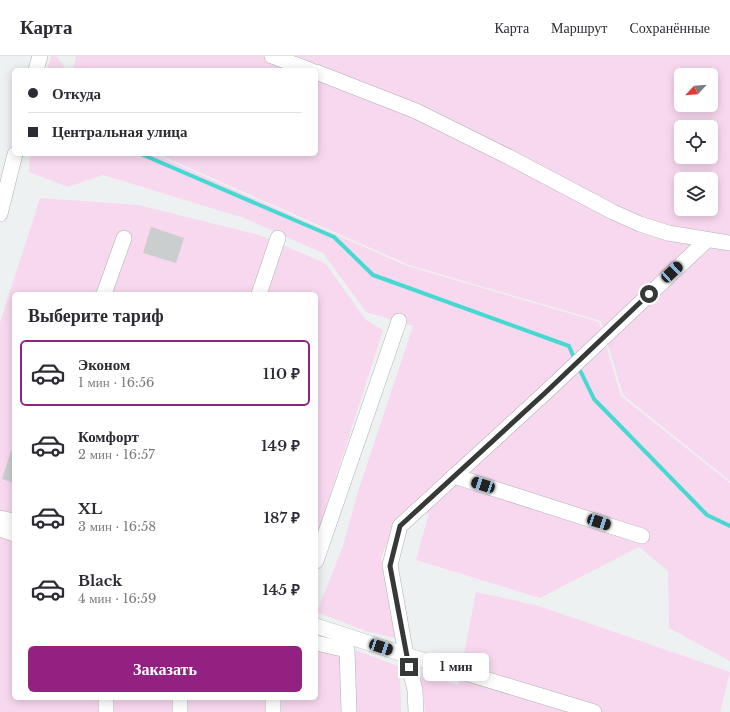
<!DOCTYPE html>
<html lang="ru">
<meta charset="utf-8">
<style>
:root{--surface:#fff;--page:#f7f7f7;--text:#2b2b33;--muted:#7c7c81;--line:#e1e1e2;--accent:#932181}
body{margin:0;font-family:"Libre Baskerville",serif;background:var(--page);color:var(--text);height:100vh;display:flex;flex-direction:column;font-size:15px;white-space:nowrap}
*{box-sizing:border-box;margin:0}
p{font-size:13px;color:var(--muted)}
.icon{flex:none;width:22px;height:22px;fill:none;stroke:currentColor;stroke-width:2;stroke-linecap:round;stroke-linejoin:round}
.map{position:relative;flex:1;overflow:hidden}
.drawer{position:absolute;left:12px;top:236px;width:306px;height:408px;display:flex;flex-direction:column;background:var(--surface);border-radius:6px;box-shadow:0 2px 10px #0003}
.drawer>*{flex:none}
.banner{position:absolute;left:12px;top:12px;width:306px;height:88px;border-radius:6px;box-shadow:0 2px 10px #0003;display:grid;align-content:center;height:88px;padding:0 16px;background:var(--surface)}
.needle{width:26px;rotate:244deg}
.controls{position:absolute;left:674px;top:12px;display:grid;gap:8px}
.controls a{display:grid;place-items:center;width:44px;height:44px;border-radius:6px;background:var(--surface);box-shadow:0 2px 10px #0003;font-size:20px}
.end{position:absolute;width:18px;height:18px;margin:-9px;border:5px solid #373838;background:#fff;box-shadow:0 0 0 2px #fff}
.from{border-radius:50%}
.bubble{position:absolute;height:28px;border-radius:6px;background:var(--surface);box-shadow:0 2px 10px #0003;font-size:13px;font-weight:600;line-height:28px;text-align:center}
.car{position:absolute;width:12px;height:24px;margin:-12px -6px;border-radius:5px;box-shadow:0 0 3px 1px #0007;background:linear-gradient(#222 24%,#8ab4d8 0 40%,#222 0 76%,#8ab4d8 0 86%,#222 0)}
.banner b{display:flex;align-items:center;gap:14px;height:38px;font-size:15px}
.banner b+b{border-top:1px solid var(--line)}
.banner i{width:10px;height:10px;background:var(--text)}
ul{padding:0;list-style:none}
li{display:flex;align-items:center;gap:12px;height:66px;margin:0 8px 6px;padding:0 8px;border:2px solid transparent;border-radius:6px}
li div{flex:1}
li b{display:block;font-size:15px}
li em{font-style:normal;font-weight:600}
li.on{border-color:var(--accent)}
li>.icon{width:36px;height:36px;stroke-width:1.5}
h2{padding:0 16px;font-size:18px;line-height:48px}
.cta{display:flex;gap:8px;margin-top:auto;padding:8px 16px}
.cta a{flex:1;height:46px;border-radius:6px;background:var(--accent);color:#fff;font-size:16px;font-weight:600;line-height:46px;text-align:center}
header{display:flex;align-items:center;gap:24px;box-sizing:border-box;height:56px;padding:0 20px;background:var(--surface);border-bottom:1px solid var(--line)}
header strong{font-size:19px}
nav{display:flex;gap:22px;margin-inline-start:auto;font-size:14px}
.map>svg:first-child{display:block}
</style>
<header>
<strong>Карта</strong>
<nav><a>Карта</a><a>Маршрут</a><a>Сохранённые</a></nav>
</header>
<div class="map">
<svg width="730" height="656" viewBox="0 0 730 656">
<rect width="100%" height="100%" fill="#edf1f1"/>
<g fill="#f8d8ef" fill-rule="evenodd">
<polygon points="51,0 56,0 67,14 47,14"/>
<path d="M76,0H730V425L623,339L601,265L409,209L158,98H316V14H73ZM681,19H711V49H681ZM681,71H711V101H681ZM681,123H711V153H681Z"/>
<polygon points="30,98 154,98 407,210 599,266 621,340 730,427 730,605 669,572 668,515 639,491 540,542 416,504 429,457 396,465 381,502 395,582 366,575 317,556 343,490 356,442 413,270 366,256 323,197 244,162 103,119 68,131 29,116"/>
<polygon points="40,142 138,149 259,179 325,207 366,264 383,274 316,483 316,238 14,238 14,642 316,642 316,579 400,611 401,656 0,656 0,267"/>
<polygon points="476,536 539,550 730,616 720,656 425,656 421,617 458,629"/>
</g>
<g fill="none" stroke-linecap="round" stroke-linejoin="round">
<g stroke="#46d9d1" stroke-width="4">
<polyline points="141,98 334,181 373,219 569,290 575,304"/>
<polyline points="578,310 594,343 707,459 730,470"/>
</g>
</g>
<g fill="#cacece">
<polygon points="151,171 184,182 176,207 143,197"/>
<polygon points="11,395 14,395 14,427 2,423"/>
</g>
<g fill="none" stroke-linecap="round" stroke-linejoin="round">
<defs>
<g id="minor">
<polyline points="272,0 310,14"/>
<polyline points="36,14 40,0"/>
<polyline points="316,16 416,55 509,101 613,156 640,168 668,177 730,187"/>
<polyline points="0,158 15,98"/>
<polyline points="104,238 124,182"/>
<polyline points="259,238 278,182"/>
<polyline points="454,420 642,480"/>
<polyline points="0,462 14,465"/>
<polyline points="0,473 14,478"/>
<polyline points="316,505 399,265"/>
<polyline points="316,570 406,599 594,656"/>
<polyline points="316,587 347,594 349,656"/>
<polyline points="106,642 106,656"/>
<polyline points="180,642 180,656"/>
<polyline points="273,642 273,656"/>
<polyline points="416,656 415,634 406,599 390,509 400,470 545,337 707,184"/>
</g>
</defs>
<use href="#minor" stroke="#adb1b1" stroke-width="16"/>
<use href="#minor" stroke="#fff" stroke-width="15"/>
</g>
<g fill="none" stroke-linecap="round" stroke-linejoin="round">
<polyline stroke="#373838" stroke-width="5" points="409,611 390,510 400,470 545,337 649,238"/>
</g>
</svg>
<div class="controls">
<a><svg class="needle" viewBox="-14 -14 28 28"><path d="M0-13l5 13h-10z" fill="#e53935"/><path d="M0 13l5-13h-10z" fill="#7c7c81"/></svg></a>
<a><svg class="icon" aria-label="locate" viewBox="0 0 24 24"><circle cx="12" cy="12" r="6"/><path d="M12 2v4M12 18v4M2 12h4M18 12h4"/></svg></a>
<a><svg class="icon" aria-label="layers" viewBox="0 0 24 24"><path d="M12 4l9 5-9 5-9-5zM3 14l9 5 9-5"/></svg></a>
</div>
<i class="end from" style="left:649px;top:238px"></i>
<i class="end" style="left:409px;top:611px"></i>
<div class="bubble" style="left:423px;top:597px;width:66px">1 мин</div>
<i class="car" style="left:672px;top:216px;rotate:47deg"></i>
<i class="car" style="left:483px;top:429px;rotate:288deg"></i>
<i class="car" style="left:599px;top:466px;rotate:108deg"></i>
<i class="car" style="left:381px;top:591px;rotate:108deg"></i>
<div class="banner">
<b><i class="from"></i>Откуда</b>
<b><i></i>Центральная улица</b>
</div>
<section class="drawer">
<h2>Выберите тариф</h2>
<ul>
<li class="on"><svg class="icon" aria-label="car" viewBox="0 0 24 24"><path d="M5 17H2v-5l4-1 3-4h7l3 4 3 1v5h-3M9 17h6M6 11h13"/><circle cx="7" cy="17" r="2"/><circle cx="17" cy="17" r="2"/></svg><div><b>Эконом</b><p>1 мин · 16:56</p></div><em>110 ₽</em></li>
<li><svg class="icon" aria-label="car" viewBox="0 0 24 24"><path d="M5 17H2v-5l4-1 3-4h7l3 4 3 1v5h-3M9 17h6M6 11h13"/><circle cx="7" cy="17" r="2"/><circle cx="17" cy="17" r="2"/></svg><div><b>Комфорт</b><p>2 мин · 16:57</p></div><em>149 ₽</em></li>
<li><svg class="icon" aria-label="car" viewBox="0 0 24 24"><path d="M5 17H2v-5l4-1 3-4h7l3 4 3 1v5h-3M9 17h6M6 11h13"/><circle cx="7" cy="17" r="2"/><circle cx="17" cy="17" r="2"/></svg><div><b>XL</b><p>3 мин · 16:58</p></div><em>187 ₽</em></li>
<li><svg class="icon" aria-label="car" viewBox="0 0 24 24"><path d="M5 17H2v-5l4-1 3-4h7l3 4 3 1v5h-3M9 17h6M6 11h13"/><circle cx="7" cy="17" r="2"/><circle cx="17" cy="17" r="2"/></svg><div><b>Black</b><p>4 мин · 16:59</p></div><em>145 ₽</em></li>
</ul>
<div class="cta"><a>Заказать</a></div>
</section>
</div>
